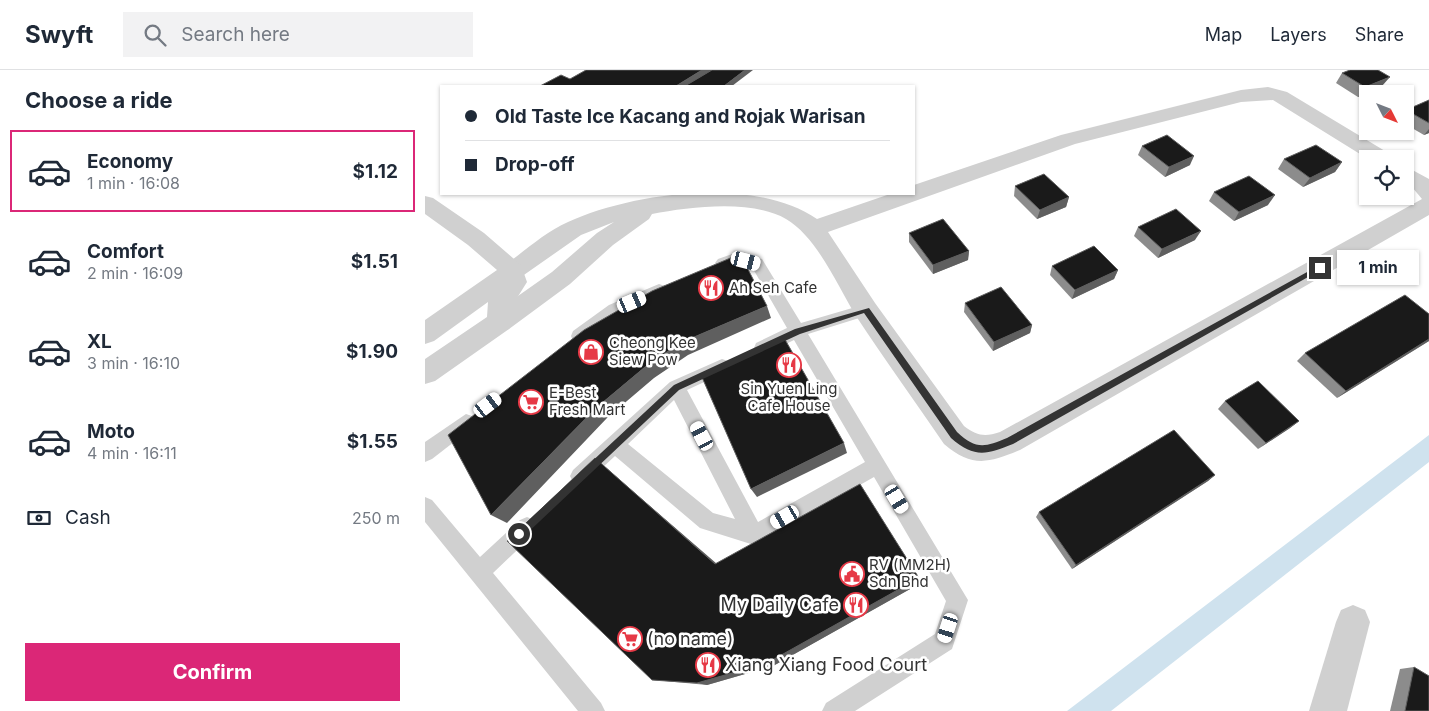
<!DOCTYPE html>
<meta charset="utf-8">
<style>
:root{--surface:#fff;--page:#f2f2f3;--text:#1f2937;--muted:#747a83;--line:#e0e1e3;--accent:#db2777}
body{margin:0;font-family:Inter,sans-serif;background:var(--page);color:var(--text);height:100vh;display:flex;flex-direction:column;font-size:19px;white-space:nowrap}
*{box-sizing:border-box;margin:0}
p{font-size:16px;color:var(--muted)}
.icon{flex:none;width:28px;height:28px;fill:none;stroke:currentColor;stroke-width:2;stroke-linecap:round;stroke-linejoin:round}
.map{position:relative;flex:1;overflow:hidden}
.drawer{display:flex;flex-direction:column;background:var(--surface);width:425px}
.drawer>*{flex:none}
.guide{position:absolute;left:15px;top:15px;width:475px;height:110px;border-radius:0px;box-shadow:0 1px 4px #0004;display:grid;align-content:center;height:110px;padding:0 25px;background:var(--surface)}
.needle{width:32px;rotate:132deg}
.controls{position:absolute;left:934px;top:15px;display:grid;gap:10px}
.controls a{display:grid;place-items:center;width:55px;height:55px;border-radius:0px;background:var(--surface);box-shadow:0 1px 4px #0004;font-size:25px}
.end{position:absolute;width:22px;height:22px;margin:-11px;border:6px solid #333;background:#fff;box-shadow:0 0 0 2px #fff}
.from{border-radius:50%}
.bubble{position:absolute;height:35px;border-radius:0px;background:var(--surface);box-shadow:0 1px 4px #0004;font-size:16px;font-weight:700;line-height:35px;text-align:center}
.car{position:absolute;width:15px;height:30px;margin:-15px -8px;border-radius:6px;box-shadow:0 0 4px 1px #0007;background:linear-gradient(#fff 24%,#345 0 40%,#fff 0 76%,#345 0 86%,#fff 0)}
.guide b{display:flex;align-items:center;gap:18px;height:48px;font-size:19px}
.guide b+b{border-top:1px solid var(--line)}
.guide i{width:12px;height:12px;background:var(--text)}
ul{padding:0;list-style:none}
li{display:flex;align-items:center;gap:15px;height:82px;margin:0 10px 8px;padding:0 15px;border:2px solid transparent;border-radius:0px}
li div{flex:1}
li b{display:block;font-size:19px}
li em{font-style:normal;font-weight:700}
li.selected{border-color:var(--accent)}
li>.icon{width:45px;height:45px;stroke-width:1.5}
h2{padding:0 25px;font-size:22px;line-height:60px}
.pay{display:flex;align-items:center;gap:12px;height:55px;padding:0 25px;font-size:19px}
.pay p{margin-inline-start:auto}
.button{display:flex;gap:10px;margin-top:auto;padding:10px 25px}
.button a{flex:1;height:58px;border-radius:0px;background:var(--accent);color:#fff;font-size:20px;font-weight:700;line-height:58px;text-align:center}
header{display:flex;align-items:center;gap:30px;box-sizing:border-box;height:70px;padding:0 25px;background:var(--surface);border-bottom:1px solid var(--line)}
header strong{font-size:24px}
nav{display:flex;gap:28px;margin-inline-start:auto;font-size:18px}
.search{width:350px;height:45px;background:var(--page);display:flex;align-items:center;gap:12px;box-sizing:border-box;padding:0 18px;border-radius:0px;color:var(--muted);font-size:19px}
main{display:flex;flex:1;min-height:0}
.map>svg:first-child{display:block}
</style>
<header>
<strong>Swyft</strong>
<div class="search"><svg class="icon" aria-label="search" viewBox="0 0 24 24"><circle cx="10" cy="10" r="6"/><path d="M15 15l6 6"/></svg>Search here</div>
<nav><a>Map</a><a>Layers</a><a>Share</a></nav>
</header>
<main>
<section class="drawer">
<h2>Choose a ride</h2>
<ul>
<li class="selected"><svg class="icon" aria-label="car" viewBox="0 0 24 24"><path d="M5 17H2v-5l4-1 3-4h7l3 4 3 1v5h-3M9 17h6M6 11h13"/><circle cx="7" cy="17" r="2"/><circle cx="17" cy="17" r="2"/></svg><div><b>Economy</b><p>1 min · 16:08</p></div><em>$1.12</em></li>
<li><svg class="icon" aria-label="car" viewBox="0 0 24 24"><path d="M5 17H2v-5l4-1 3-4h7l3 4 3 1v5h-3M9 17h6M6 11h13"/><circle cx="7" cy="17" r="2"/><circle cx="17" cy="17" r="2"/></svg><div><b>Comfort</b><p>2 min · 16:09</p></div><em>$1.51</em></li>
<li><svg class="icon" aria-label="car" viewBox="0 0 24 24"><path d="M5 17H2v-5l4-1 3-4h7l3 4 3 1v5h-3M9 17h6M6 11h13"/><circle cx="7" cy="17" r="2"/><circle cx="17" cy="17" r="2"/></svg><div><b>XL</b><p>3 min · 16:10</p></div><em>$1.90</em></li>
<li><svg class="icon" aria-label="car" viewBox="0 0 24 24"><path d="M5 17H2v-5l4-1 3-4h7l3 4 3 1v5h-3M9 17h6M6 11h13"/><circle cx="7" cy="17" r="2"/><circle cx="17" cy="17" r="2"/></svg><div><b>Moto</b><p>4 min · 16:11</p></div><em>$1.55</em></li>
</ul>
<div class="pay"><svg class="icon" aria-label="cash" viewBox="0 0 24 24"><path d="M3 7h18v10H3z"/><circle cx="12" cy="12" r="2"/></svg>Cash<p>250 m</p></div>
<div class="button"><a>Confirm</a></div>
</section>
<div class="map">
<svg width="1004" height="641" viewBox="0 0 1004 641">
<rect width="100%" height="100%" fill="#fff"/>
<polygon fill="#cfe2ee" points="1004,365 1004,392 686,641 642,641"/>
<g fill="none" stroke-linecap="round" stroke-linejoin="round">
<g fill="#d0d0d0" fill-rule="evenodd">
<path d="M310,183L337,189L376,253L441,234L447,236L449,240L447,244L383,264L543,530L527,579L430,641H397L401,633L510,564L521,531L449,407L329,475L275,458L190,386L162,412L155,415L148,412L145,406L148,400L245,312L297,289L303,291L306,296L303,301L262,320L333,452L440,392L369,270C358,275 343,287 331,283L329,278L331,273L362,258L327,197L311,194L298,199L293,197L290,193L293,189ZM249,330L310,449L288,443L203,374Z"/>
<polygon points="234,214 240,216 242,220 240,224 196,243 160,271 154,273 148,271 146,266 148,261 184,235"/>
<polygon points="41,344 47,346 50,352 47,358 7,389 0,392 0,372"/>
<polygon points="0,427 7,430 55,487 95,450 102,447 109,450 112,457 109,464 68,503 176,633 180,641 153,641 0,452"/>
</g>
<g fill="#d0d0d0" fill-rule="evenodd">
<path d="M843,17L862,22L965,84L968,89H943L848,30L816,32L650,74L403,162L450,233L539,356C552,366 560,367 575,362L997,129L987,117L980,112V96L1004,109V145L595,380C564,393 547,398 519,374C490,331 459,289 431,246C412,215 392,167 361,149C326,129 265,137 227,144L224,149L188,175L145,214L84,259L75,262L66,259L62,252L66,245L127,202L172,163L189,152L156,165L96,207L88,210L80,207L76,201L80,195C100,181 120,162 143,152C208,122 330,106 392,149L465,124H489V115L636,65L816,20Z"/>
<polygon points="928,535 940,540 945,552 922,641 884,641 911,552 916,540"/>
</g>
<polygon fill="#d0d0d0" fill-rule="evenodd" points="0,126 8,128 59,163 96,195 102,212 87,236 88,252 84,259 10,311 0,314 0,289 62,247 63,232 9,271 0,274 0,250 72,200 43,175 0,144"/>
</g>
<g fill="#8c8c8c">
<polygon points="917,3 957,16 933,27 911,13"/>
<polygon points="1004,30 1004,63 999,65 980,54 980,42 981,40"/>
<polygon points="717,76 765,95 740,107 713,85"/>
<polygon points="859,89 917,92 910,102 878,117 853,99"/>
<polygon points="590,116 644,127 641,137 612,149 589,126"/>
<polygon points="789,122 843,135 809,151 784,131"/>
<polygon points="713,157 770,170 733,188 709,166"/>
<polygon points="484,163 544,181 543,190 508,204 484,172"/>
<polygon points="627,196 693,200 689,209 647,229 625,205"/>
<polygon points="540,233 607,255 605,263 568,281 539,242"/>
<polygon points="1004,244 1004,271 912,328 872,291 880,283"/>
<polygon points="800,331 874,351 865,358 833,379 793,339"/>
<polygon points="170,388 291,494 494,514 348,596 282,615 239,611 227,610"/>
<polygon points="790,405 783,411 647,499 611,447 614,442"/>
<polygon points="989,597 1004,641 965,641 975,599"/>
</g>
<g fill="#5f5f5f">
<polygon points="277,0 297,0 271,16 251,16"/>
<polygon points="320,0 328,0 307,16 299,16"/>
<polygon points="965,7 957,16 933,27 940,17"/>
<polygon points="1004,59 1004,63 999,65"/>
<polygon points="769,86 765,95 740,107 744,97"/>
<polygon points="917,92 910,102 878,117 885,108"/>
<polygon points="850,125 843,135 809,151 814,142"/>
<polygon points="644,127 641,137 612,149 615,140"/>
<polygon points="776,161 770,170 733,188 737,179"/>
<polygon points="544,181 543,190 508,204 508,195"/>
<polygon points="693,200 689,209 647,229 650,220"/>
<polygon points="342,236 346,248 263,285 229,308 182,348 82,453 66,445 171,338 220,297 255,273"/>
<polygon points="607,255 605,263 568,281 569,272"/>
<polygon points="1004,269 1004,271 912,328 921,321"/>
<polygon points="874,351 865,358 833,379 841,373"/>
<polygon points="419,373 422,383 332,427 326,419"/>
<polygon points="170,388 181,398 299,500 290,494"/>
<polygon points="790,405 783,411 647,499 651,495"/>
<polygon points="494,508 494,514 348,596 282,615 272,613"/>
</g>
<g fill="#1a1a1a" stroke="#5f5f5f">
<polygon points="161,0 277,0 251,16 115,16 136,5 145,9"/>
<polygon points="287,0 320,0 299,16 260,16"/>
<polygon points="925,0 953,0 965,7 940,17 917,3"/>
<polygon points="1004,30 1004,53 981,40"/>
<polygon points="742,65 769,86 744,97 717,76"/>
<polygon points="891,75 917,92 885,108 859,89"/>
<polygon points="619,104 644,127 615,140 590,116"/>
<polygon points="824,106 850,125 814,142 789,122"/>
<polygon points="751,139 776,161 737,179 713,157"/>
<polygon points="518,149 544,181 508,195 484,163"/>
<polygon points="669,176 693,200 650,220 627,196"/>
<polygon points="315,184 342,236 255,273 220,297 171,338 66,445 23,365 159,260 227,221"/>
<polygon points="576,217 607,255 569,272 540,233"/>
<polygon points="980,225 1004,244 1004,269 921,321 880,283"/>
<polygon points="358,266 419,373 326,419 276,305"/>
<polygon points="833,311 874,351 841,373 800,331"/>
<polygon points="749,360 790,405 651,495 614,442"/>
<polygon points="170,388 290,494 435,414 494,508 342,593 272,613 227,610 82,471"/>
<polygon points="989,597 1004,606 1004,641 980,641"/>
</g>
<path fill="#333" d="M893,196L899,198L588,374C561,385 549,388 526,368L439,243L375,264L254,320L97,468L94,469L89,464L249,315L370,259L444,238L532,362C550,379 559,378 582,368Z"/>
<defs>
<symbol id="restaurant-ring" viewBox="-11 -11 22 22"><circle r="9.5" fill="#fff" stroke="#e63946" stroke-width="1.5"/><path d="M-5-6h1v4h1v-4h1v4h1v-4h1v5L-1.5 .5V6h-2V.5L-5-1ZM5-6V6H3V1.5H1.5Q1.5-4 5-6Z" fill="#e63946"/></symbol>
<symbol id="shop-ring" viewBox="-11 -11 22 22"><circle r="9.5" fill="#fff" stroke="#e63946" stroke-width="1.5"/><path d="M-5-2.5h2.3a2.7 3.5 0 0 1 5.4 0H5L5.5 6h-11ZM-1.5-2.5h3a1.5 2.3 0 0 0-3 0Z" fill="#e63946"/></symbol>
<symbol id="supermarket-ring" viewBox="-11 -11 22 22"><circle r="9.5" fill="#fff" stroke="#e63946" stroke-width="1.5"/><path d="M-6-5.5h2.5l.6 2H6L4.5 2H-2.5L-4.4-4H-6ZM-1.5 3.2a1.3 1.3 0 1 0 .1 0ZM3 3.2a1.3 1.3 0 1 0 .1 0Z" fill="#e63946"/></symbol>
<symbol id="civic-ring" viewBox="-11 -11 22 22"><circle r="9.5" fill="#fff" stroke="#e63946" stroke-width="1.5"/><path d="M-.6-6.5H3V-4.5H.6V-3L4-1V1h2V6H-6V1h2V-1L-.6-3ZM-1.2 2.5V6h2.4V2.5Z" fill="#e63946"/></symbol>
</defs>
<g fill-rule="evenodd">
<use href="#restaurant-ring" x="272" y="204" width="28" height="28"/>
<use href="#shop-ring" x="152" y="268" width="28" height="28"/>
<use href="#restaurant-ring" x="350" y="281" width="28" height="28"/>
<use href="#supermarket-ring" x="92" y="318" width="28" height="28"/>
<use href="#civic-ring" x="413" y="490" width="28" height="28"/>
<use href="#restaurant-ring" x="417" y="521" width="28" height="28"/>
<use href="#supermarket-ring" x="191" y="555" width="28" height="28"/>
<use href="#restaurant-ring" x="269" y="581" width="28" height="28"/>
</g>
<g text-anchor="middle" stroke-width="5" stroke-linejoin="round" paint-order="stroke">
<g font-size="15" fill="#333" stroke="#fff" text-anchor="start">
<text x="304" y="223">Ah Seh Cafe</text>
<text x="184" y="278">Cheong Kee<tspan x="184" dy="17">Siew Pow</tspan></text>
<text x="364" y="324" text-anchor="middle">Sin Yuen Ling<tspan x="364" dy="17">Cafe House</tspan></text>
<text x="124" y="328">E-Best<tspan x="124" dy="17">Fresh Mart</tspan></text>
<text x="444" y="500">RV (MM2H)<tspan x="444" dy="17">Sdn Bhd</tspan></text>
</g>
<g font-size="18" fill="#333" stroke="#fff" text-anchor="start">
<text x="414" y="541" text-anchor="end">My Daily Cafe</text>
<text x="222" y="575">(no name)</text>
<text x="300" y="601">Xiang Xiang Food Court</text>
</g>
</g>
</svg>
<div class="controls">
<a><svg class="needle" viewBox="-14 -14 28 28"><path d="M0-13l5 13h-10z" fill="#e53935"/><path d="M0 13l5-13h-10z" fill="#747a83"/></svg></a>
<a><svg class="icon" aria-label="locate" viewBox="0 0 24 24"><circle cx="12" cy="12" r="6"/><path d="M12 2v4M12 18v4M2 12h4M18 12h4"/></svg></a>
</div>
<i class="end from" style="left:94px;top:464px"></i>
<i class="end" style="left:895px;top:198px"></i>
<div class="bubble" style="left:912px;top:180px;width:82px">1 min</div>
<i class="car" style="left:321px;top:191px;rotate:104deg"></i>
<i class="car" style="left:207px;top:232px;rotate:67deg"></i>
<i class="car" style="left:63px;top:335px;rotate:53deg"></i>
<i class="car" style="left:277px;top:366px;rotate:332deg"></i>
<i class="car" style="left:472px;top:429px;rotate:149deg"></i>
<i class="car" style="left:360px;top:447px;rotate:240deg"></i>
<i class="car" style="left:523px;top:558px;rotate:198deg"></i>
<div class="guide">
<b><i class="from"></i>Old Taste Ice Kacang and Rojak Warisan</b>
<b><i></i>Drop-off</b>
</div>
</div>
</main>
